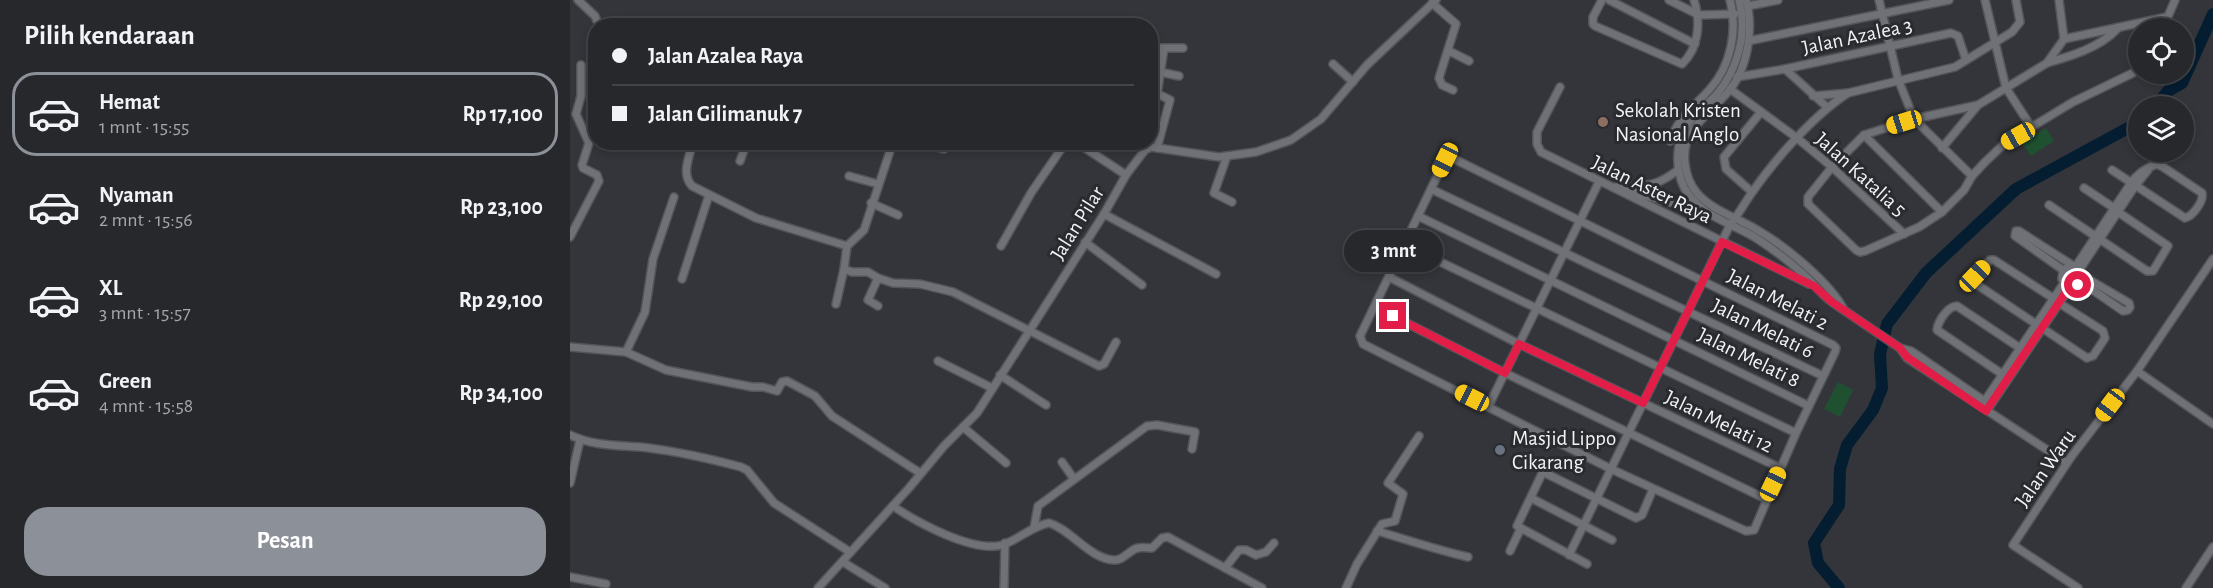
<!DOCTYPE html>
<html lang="id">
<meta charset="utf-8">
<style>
:root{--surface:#26282c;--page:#323438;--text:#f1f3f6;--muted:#a4a6a9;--line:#424448;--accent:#8c9099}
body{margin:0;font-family:"Alegreya Sans",sans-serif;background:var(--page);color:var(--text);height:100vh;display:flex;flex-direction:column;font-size:22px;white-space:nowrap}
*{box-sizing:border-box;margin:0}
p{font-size:20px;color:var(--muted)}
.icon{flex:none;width:33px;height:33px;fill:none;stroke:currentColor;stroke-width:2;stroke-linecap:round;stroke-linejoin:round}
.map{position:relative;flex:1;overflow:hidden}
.sheet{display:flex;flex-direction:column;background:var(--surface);width:570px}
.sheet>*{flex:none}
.top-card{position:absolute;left:18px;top:18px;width:570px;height:132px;border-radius:24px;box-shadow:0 3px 9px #0003,0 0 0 2px var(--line);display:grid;align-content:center;height:132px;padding:0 24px;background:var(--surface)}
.fabs{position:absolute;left:1558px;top:18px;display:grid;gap:12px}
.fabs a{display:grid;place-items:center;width:66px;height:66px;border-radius:50%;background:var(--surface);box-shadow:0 3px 9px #0003,0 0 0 2px var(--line);font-size:30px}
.end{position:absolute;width:27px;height:27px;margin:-14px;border:8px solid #e11d48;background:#fff;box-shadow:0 0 0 3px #fff}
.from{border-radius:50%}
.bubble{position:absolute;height:42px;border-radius:21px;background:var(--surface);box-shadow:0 3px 9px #0003,0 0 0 2px var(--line);font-size:20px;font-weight:700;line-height:42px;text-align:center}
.car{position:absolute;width:18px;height:36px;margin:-18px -9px;border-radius:8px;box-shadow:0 0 4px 2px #0007;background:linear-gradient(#f5c518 24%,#345 0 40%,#f5c518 0 76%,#345 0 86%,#f5c518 0)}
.top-card b{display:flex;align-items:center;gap:21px;height:57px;font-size:22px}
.top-card b+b{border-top:2px solid var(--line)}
.top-card i{width:15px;height:15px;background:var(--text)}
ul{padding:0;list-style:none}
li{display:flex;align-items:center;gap:18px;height:84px;margin:0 12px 9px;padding:0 12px;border:3px solid transparent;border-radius:24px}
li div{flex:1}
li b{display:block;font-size:22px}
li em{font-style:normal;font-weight:700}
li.active{border-color:var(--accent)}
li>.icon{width:54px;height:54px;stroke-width:1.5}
h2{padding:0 24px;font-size:27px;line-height:72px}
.primary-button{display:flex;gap:12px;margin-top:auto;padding:12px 24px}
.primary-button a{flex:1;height:69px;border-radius:24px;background:var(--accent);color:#fff;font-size:24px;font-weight:700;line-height:69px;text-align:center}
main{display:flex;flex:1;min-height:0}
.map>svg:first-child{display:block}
</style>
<main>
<section class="sheet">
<h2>Pilih kendaraan</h2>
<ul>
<li class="active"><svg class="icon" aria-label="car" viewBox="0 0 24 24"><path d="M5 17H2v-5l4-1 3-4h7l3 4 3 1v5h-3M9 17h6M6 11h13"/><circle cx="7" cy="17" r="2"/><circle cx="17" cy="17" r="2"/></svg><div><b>Hemat</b><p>1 mnt · 15:55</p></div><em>Rp 17,100</em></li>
<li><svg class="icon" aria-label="car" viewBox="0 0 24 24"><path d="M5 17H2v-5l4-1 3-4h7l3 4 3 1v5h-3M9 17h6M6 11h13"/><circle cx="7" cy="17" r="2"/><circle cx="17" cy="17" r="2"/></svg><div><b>Nyaman</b><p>2 mnt · 15:56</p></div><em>Rp 23,100</em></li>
<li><svg class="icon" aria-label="car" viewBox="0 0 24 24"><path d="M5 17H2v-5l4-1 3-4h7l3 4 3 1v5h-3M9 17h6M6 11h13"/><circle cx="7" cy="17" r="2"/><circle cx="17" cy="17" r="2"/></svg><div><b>XL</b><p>3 mnt · 15:57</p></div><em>Rp 29,100</em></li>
<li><svg class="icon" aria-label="car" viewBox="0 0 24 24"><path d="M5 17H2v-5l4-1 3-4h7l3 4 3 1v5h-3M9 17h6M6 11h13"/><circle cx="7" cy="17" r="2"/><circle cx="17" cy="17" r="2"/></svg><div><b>Green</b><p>4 mnt · 15:58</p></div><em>Rp 34,100</em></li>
</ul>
<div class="primary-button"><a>Pesan</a></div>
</section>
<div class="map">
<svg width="1643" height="588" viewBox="0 0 1643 588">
<rect width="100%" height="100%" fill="#33353a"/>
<g fill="#1f5131">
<polygon points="1476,128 1484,141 1461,156 1452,143"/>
<polygon points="1268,382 1283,390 1270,417 1254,409"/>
</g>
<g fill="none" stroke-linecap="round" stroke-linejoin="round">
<g stroke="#041d31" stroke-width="12">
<polyline points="1586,106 1598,91 1612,83 1643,14"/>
<polyline points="1269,588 1248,563 1244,543 1269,505 1270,469 1277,445 1303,410 1312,388 1310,354 1317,324 1356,273 1446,189 1569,122"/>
</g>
<defs>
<g id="street">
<polyline points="8,0 25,16 29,26"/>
<path d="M1032,0L1023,17V24L1025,26L1112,64C1129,48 1131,22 1124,0"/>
<polyline points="1039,0 1125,44"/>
<polyline points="1099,0 1129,15 1165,14"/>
<path d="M1169,0C1178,32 1168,69 1147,94C1140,102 1131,108 1124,116C1108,134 1104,158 1111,180C1115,193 1126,204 1137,212C1153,223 1173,229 1189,240C1204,250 1219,261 1232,273C1243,282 1251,294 1262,302C1284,317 1307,333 1330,348L1341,351L1420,405"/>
<path d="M1176,0C1184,28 1178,69 1158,92C1146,106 1131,117 1121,133C1110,150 1114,178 1127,193C1142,211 1169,218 1189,231C1215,246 1259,282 1273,308"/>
<polyline points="1309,0 1328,79 1344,119 1402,176"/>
<polyline points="1415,0 1436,88 1462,128"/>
<polyline points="1489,0 1494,39"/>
<polyline points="862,3 886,24 869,78 872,85 883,90"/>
<polyline points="1178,6 1208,0"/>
<polyline points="1593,28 1605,0"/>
<polyline points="1494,39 1477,63 1408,105 1344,119 1294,135 1262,167 1238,197 1238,204 1286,250 1290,252 1295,251 1349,227 1372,212 1394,190 1402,176 1415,162 1435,143 1503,102 1569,70"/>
<polyline points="1494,39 1597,17"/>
<polyline points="1178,41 1379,0"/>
<polyline points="580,48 613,48"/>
<polyline points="879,51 899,61"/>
<path d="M1477,63C1501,56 1529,48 1547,29"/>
<polyline points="763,64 783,82"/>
<polyline points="1215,69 1257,107"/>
<polyline points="590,72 609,76"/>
<polyline points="1167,77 1215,69 1381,33 1388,36 1396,60"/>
<polyline points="990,87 967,132 967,144 971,152 1239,284"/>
<polyline points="1160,89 1227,138 1262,167 1334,234"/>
<polyline points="580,90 600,100 587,148"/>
<polyline points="587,95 594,48"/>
<polyline points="1243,96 1278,93 1385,67 1442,32 1450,22 1446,0"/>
<polyline points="1294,135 1372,212"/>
<path d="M1100,141C1108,118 1125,106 1140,89C1161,66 1168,30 1160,0"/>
<path d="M123,142C119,158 111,174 122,186L186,218L277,246"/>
<polyline points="134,142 144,144 149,142"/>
<polyline points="163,142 175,147"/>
<polyline points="300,142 321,148"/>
<polyline points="323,142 294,230 277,246 274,269 282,272 298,272 308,278 323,283 350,284 383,292 529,366 534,364 546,342"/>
<polyline points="349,142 374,149 380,142"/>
<polyline points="506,142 556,175"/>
<polyline points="72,144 73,142"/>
<polyline points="1372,148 1408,105"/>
<polyline points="657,156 644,193 662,202"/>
<polygon points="882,158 1263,345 1266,348 1265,352 1226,433 1184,530 1176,531 1041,469 793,344 790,336 875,160"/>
<polyline points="170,161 177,142"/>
<polyline points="279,176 308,184"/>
<path d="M1045,187C1075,185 1083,189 1108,170"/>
<polyline points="1514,188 1544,208"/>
<polyline points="861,189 1253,376"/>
<polyline points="1057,191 1134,211"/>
<polyline points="1182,192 1156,169 1154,157 1191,112"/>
<polyline points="301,203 328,215"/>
<polyline points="1479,205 1577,271 1583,271 1598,246 1548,212"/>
<polyline points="534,214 646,274"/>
<polyline points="848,216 1239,406"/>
<polyline points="0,237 29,181 27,175 13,168 12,165 19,143 6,114 11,96 11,65"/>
<polyline points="515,242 572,285"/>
<polyline points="835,245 1226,433"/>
<polyline points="431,246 461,193 496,142"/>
<path d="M1506,266L1561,183C1567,174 1576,168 1587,164L1593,167L1632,193C1634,201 1623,216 1615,218L1542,170"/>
<polyline points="1510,269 1565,186 1578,170"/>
<polyline points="1493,270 1445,236 1446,231 1449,231 1502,265"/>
<polyline points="819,277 949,344 1210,468"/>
<polyline points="112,279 139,195"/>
<path d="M1511,282L1553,311L1558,310L1560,307L1559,303L1513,276C1508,261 1492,263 1492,279L1497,285L1504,287L1511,282L1513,276"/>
<polyline points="1483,298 1424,260 1420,260 1405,276 1406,284 1517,358 1523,356 1535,338 1533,331 1489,303"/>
<polyline points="266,304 274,269"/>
<polyline points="308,306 298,300 308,278"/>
<polyline points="805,307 935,373 1196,499"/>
<polyline points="0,347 56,352 96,370 182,387 193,387 207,391 212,382 217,381 245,396 262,416 350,473"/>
<polyline points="1330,348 1337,358 1497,463"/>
<polyline points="56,352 75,312 83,259 104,197"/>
<polyline points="368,361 422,388"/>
<polyline points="1567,371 1643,424"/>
<path d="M1432,374L1367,330C1368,321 1378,306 1387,306L1450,348"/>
<polyline points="430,375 476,405"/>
<polyline points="1412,405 1494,283"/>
<polyline points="918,407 1029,182"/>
<polyline points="1418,409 1500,287"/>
<polyline points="393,427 436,463"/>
<path d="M0,435C25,447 52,445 79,448C110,452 141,459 171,467L177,470L204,503L280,552"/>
<polyline points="978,461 947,526 1017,564"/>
<polyline points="492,462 504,479"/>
<polyline points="973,472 1066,518 1072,515 1083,489"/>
<polyline points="0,483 10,440"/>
<polyline points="961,498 1042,540"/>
<path d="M323,506C346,522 403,553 432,545C448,540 462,526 479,523C500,529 520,559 544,560C553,561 559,550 568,548C572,547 578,548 582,548L592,538L598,537L692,588"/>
<polyline points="464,528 468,506 577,426 587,425 625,432 622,449"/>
<path d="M807,531C838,540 867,550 898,557"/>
<polyline points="940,551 951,528"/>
<path d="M999,555L1160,225C1168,215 1174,204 1181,194C1205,159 1244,115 1278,93"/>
<polyline points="273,562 315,588"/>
<polyline points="655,568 669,550 676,550 686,555 696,552 704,543"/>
<polyline points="0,577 36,584"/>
<polyline points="248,588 339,488 374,446 407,413 534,214 556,175 575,150 581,147 649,157 686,152 721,140 751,119 797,65 866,0"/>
<polyline points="434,588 435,543"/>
<polyline points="776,588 787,564 812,524 825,521 833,494 818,483 849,436"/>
<polyline points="1508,588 1443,545 1501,457 1567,371 1643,259"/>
<polyline points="1616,588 1643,547"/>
</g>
</defs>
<use href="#street" stroke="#535558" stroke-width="10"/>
<use href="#street" stroke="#6f7176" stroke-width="7"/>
</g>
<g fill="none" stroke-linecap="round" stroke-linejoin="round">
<polyline stroke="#e11d48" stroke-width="8" points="823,316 935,373 949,344 1073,403 1152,242 1244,286 1262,302 1330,348 1337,357 1416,411 1500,286 1508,285"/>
</g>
<circle fill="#8d6e63" stroke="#292b2f" stroke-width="2" cx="1033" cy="122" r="6"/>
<circle fill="#6b7280" stroke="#292b2f" stroke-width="2" cx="930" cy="450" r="6"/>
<g text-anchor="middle" stroke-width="6" stroke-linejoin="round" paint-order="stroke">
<g font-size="21" fill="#f1f3f5" stroke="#292b2f">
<text transform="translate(1287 36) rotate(-12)" y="7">Jalan Azalea 3</text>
<text transform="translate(1291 174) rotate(42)" y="7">Jalan Katalia 5</text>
<text transform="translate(1082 189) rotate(26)" y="7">Jalan Aster Raya</text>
<text transform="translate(507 223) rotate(-58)" y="7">Jalan Pilar</text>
<text transform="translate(1208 299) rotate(27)" y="7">Jalan Melati 2</text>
<text transform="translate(1193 328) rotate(26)" y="7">Jalan Melati 6</text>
<text transform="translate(1179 357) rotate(26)" y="7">Jalan Melati 8</text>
<text transform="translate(1149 421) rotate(26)" y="7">Jalan Melati 12</text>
<text transform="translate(1475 468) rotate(-55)" y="7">Jalan Waru</text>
</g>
<g font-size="21" fill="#f1f3f5" stroke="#292b2f" text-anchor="start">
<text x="1045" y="117">Sekolah Kristen<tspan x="1045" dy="24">Nasional Anglo</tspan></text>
<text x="942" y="445">Masjid Lippo<tspan x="942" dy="24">Cikarang</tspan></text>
</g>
</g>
</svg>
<div class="fabs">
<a><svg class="icon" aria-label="locate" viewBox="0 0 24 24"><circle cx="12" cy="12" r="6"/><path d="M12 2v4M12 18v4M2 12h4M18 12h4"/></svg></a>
<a><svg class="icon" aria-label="layers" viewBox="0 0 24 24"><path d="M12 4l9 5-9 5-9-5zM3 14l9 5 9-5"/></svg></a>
</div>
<i class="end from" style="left:1508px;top:285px"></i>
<i class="end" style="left:823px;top:316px"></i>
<div class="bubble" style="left:774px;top:230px;width:99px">3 mnt</div>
<i class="car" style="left:1334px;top:122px;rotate:253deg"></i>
<i class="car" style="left:1448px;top:136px;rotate:241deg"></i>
<i class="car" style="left:875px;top:160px;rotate:206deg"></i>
<i class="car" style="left:1405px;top:276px;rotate:44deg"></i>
<i class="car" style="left:902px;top:398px;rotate:297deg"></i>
<i class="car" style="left:1540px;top:405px;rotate:217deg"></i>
<i class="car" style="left:1203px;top:484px;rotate:25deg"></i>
<div class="top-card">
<b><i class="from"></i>Jalan Azalea Raya</b>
<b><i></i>Jalan Gilimanuk 7</b>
</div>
</div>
</main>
